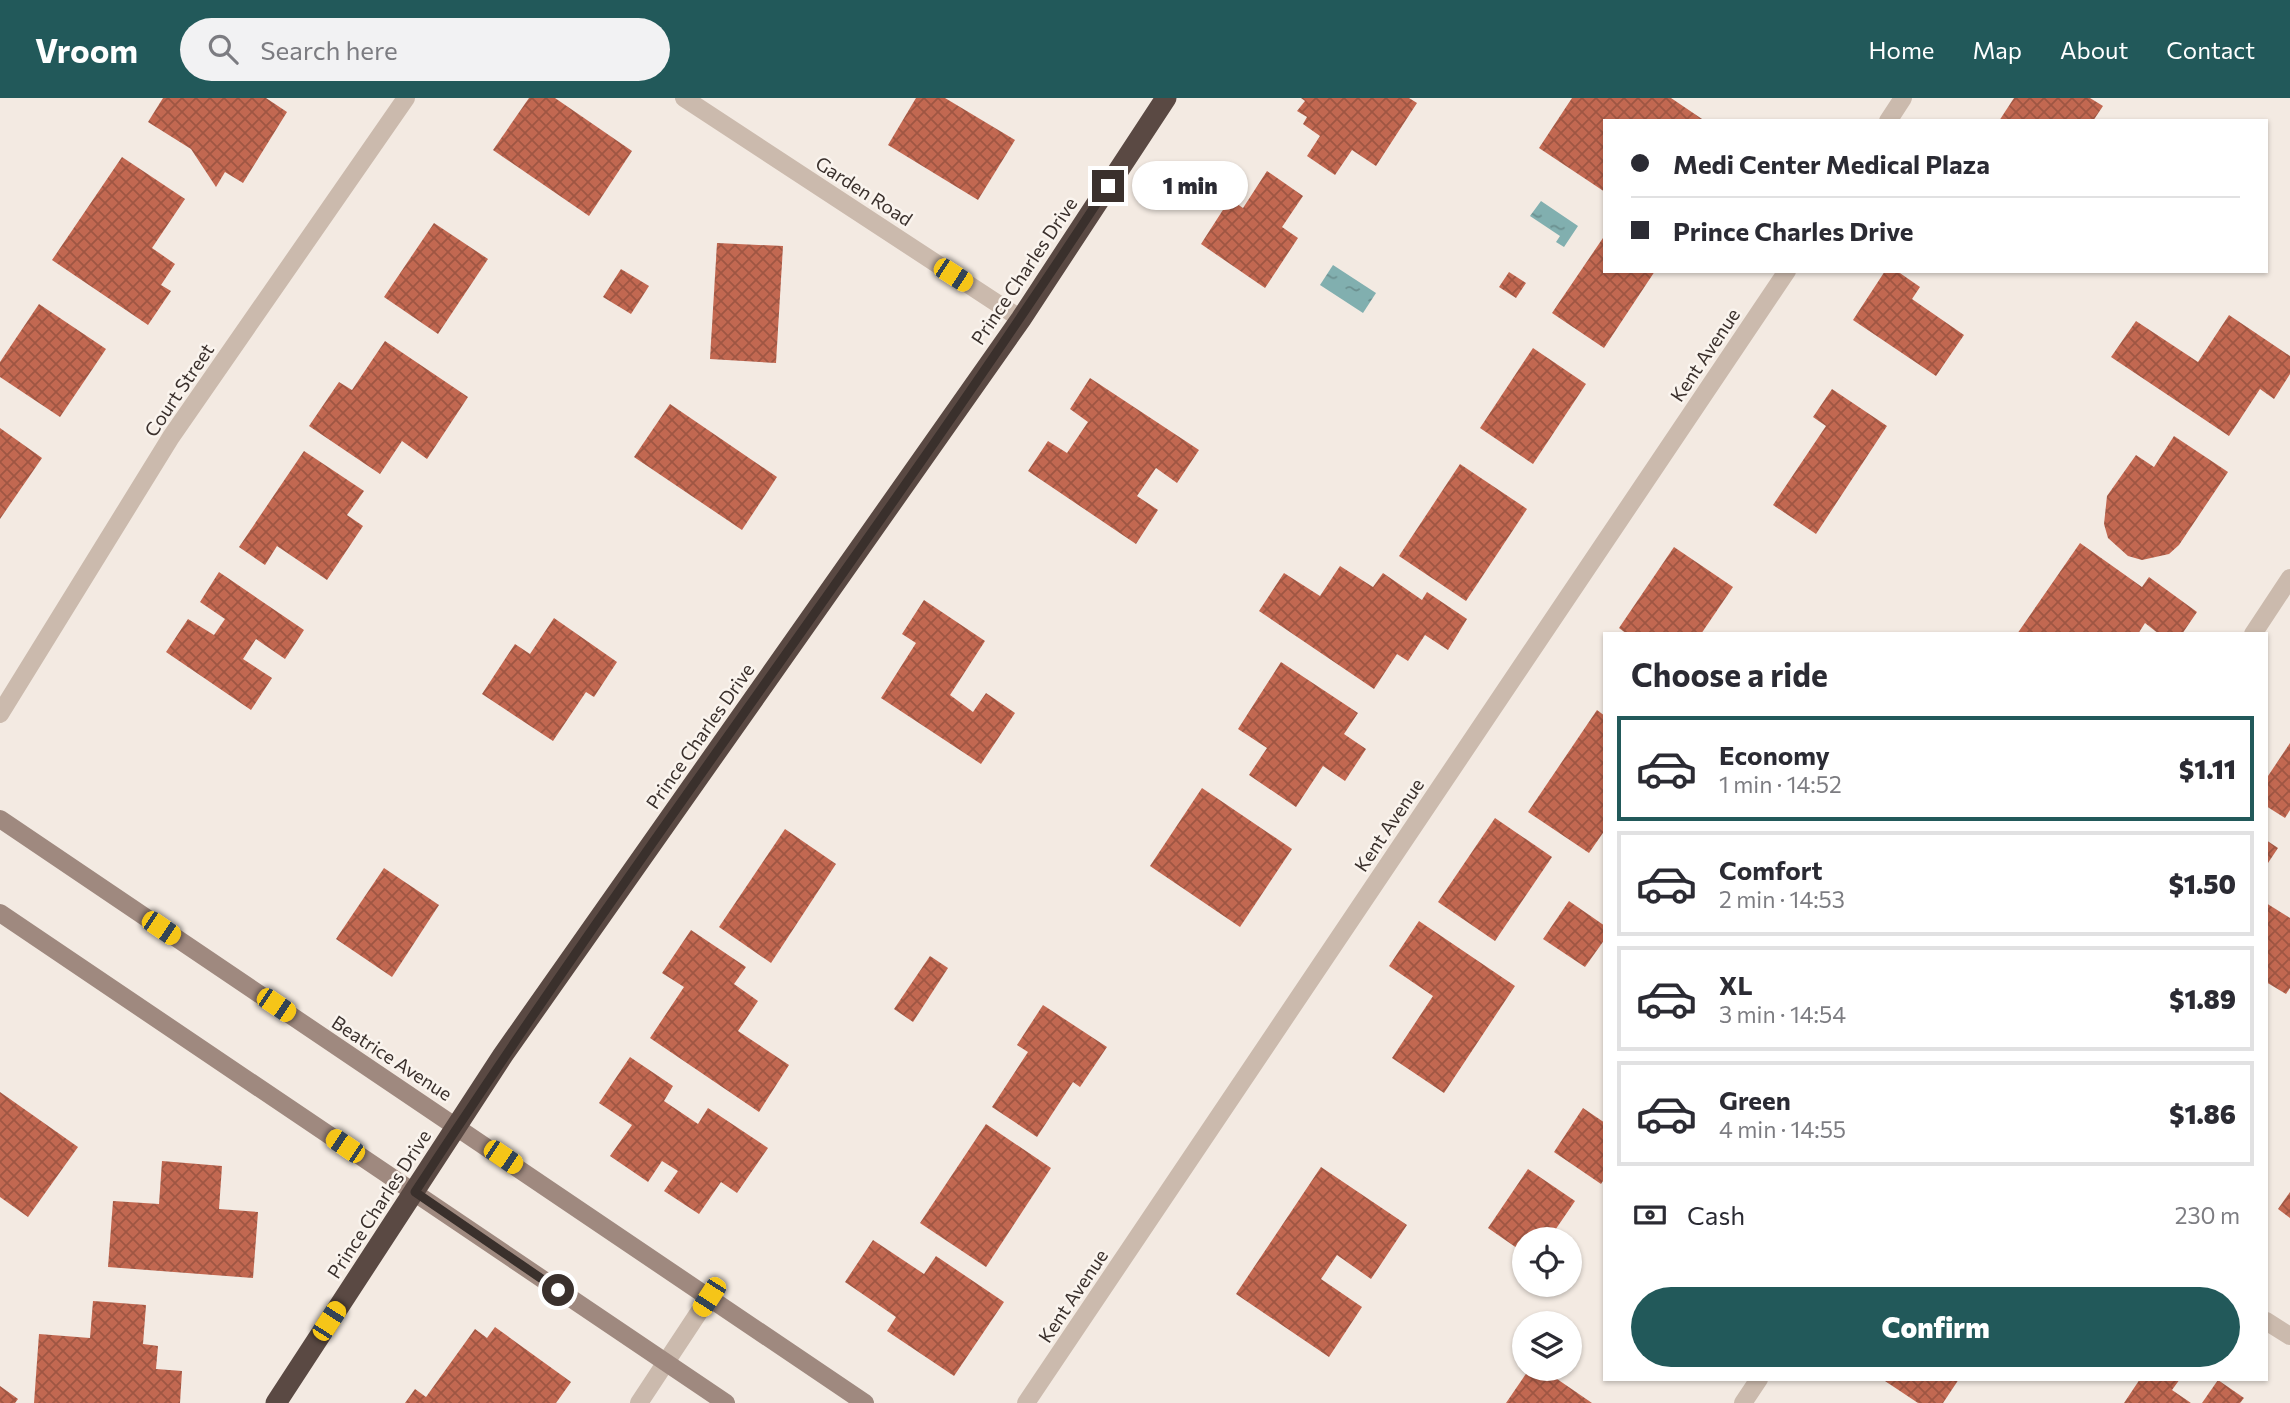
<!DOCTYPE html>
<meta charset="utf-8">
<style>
:root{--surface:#fff;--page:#f2f2f3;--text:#2b2b33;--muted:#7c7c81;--line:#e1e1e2;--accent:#22595a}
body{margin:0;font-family:Commissioner,sans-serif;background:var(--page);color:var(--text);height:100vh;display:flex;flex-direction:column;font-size:26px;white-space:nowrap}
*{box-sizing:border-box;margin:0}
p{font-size:23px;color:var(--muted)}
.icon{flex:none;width:38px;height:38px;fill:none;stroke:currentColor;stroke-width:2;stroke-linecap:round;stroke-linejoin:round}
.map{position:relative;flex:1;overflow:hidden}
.side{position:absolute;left:1603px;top:534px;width:665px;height:749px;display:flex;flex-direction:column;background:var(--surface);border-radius:0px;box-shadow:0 2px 5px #0004}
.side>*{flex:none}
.guide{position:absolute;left:1603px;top:21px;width:665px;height:154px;border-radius:0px;box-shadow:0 2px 5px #0004;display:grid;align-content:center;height:154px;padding:0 28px;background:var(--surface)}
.buttons{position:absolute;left:1512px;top:1129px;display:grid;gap:14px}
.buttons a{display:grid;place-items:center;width:70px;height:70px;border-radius:50%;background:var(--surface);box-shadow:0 2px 5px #0004;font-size:35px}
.end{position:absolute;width:32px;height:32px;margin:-16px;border:9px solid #3a302c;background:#fff;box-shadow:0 0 0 4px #fff}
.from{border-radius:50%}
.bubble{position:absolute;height:49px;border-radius:24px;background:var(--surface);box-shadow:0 2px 5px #0004;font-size:23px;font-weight:800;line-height:49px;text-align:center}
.car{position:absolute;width:21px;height:42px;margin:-21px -10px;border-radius:9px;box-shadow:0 0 5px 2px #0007;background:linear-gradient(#f5c518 24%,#345 0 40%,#f5c518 0 76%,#345 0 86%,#f5c518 0)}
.guide b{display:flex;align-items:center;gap:24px;height:66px;font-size:26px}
.guide b+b{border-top:2px solid var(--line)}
.guide i{width:18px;height:18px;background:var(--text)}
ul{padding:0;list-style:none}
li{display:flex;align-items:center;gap:21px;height:105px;margin:0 14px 10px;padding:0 14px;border:4px solid var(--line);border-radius:0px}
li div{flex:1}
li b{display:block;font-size:26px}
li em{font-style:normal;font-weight:800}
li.on{border-color:var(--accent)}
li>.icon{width:63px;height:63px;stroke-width:1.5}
h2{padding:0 28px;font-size:32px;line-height:84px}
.pay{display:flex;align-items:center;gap:18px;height:77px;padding:0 28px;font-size:26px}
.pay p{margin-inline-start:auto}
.primary-button{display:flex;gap:14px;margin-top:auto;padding:14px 28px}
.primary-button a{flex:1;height:80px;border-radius:42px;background:var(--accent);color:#fff;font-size:28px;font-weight:800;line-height:80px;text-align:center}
header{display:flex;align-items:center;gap:42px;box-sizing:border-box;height:98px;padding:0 35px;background:var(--accent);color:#fff}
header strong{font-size:33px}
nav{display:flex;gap:38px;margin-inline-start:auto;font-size:24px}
.search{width:490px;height:63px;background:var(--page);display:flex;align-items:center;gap:18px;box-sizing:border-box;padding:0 24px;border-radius:38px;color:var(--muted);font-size:26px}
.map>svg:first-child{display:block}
</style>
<header>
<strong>Vroom</strong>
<div class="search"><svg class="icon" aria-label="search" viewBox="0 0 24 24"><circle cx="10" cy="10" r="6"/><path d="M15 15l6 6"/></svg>Search here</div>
<nav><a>Home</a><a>Map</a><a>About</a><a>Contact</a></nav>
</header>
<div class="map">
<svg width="2290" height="1305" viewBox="0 0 2290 1305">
<defs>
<pattern id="water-ripples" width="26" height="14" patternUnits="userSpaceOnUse" patternTransform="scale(1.75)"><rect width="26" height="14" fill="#81afaf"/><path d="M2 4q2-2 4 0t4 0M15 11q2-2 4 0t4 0" fill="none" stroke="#6b8f8f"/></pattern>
<pattern id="building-cross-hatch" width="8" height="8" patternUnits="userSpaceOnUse" patternTransform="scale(1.75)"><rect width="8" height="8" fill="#c26851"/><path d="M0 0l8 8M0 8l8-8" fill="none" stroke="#9f5643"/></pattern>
</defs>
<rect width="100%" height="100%" fill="#f3eae2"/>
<g fill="url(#water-ripples)">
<polygon points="1541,103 1578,128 1564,149 1556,144 1560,138 1530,118"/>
<polygon points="1333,167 1376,195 1363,215 1320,187"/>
</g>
<g fill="url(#building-cross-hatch)">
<polygon points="163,0 266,0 287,14 243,85 225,74 216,89 191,51 148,24"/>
<polygon points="529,0 555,0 632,53 589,118 493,52"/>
<polygon points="916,0 945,0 1015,42 978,102 888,47"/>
<polygon points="1301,0 1409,0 1417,5 1376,68 1352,52 1335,77 1307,58 1320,38 1303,26 1307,19 1297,13 1305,3"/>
<polygon points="1572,0 1671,0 1705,23 1605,23 1605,94 1539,50"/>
<polygon points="2014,0 2090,0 2103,8 2093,23 1999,23"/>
<polygon points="122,59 185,101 152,150 175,166 161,187 171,193 148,227 52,162"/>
<polygon points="1267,73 1303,98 1282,129 1298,140 1265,190 1201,146 1230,101 1243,110"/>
<polygon points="434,125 488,161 438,236 384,199"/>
<polygon points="1605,137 1605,173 1655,173 1604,250 1552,215"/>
<polygon points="717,145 783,148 776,265 710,261"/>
<polygon points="621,171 649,188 631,216 603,199"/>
<polygon points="1885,173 1897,173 1920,189 1912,201 1964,237 1936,278 1853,222"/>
<polygon points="1509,174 1526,185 1516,200 1499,189"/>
<polygon points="39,206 106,251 60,319 0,279 0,264"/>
<polygon points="2229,217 2290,258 2290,276 2274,301 2260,291 2229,338 2111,259 2136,223 2198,264"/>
<polygon points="385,243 468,299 427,361 402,343 380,376 309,328 339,284 352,292"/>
<polygon points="1533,250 1586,286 1533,366 1480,330"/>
<polygon points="1090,280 1199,352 1177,385 1156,370 1137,398 1158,412 1136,446 1028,373 1048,343 1067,355 1088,324 1070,311"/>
<polygon points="1832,291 1887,328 1816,436 1773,407 1826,328 1813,319"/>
<polygon points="670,306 777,379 742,432 634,359"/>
<polygon points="0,330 42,360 0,421"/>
<polygon points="2174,338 2228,374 2179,447 2169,456 2142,462 2128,458 2108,440 2104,426 2107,398 2136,357 2154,369"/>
<polygon points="304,353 364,393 347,417 363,428 327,482 277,448 265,467 239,449"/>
<polygon points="1460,366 1527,411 1466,503 1399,458"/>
<polygon points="2080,445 2142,489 2149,479 2197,514 2182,536 2159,536 2145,525 2138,536 2017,536"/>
<polygon points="1674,449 1733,489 1701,536 1627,536 1619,530"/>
<polygon points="1340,468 1373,489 1383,475 1422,502 1427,494 1467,521 1448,552 1425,537 1408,563 1397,556 1374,591 1259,513 1284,475 1320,498"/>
<polygon points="219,474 304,532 285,561 256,541 243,561 272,580 251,612 166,554 188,521 214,537 225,521 200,504"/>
<polygon points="924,502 985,543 950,597 973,614 986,595 1015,615 981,666 881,600 916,545 902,536"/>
<polygon points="554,520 617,564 594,599 586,594 553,643 482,596 515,546 530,556"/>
<polygon points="1281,564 1358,615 1344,636 1366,651 1345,683 1323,668 1296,709 1249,677 1267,650 1238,631"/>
<polygon points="1597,612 1605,618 1605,732 1589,755 1528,714"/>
<polygon points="2290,645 2290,712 2285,720 2266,708 2266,681"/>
<polygon points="1202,690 1292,751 1240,829 1150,768"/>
<polygon points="1495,720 1552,759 1495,843 1438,804"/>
<polygon points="785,731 836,766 771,865 719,829"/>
<polygon points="2266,742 2278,750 2266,768"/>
<polygon points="384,770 439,807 392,879 336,841"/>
<polygon points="1569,803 1605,828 1605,841 1585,869 1543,841"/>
<polygon points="2266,805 2290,820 2290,890 2286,896 2266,884"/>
<polygon points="1419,823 1515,888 1444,995 1392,960 1433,898 1389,868"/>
<polygon points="691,832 746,869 734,886 758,903 738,933 789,967 759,1014 650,940 684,889 662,875"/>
<polygon points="930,858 948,870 913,924 894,911"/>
<polygon points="1043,907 1107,949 1080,989 1073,984 1037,1039 992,1009 1028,954 1017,947"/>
<polygon points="630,959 673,988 664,1003 698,1026 708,1010 768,1050 737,1095 721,1084 699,1116 664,1093 678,1073 662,1063 648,1084 610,1058 632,1027 599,1005"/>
<polygon points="0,994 78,1049 28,1119 0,1099"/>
<polygon points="1583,1010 1605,1025 1605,1080 1601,1086 1554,1054"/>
<polygon points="986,1026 1051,1070 986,1169 920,1125"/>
<polygon points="162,1063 222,1068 219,1111 258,1114 253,1180 108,1169 113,1103 159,1106"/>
<polygon points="1321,1069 1407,1127 1371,1181 1337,1157 1321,1181 1362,1209 1329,1259 1236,1196"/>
<polygon points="1528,1071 1575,1103 1549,1141 1524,1141 1524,1155 1488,1130"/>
<polygon points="2290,1094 2290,1120 2278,1111"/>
<polygon points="873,1142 924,1176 936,1158 1004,1204 954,1278 887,1233 896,1219 845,1184"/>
<polygon points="93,1203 146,1207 143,1246 158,1248 156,1271 182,1273 180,1305 34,1305 39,1236 90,1240"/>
<polygon points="495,1229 571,1284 556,1305 405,1305 415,1291 426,1299 475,1231 487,1240"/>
<polygon points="1530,1270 1541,1270 1592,1305 1506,1305"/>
<polygon points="1882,1281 1959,1281 1943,1305 1918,1305"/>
<polygon points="2140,1281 2180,1281 2172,1292 2191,1305 2124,1305"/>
<polygon points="2218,1282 2244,1300 2240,1305 2202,1305"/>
<polygon points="0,1288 18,1301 15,1305 0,1305"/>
</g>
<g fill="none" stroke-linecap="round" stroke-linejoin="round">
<g stroke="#cbbaad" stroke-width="18">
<polyline points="684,0 1021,221"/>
<polyline points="1888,23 1903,0"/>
<polyline points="2253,536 2290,480"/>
<polyline points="0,616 171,339 406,0"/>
<polyline points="2266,1223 2290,1238"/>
<polyline points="639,1305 709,1199"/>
<polyline points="1026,1305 1787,173"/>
<polyline points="1743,1305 1759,1281"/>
</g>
<g stroke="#9f897f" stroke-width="18">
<polyline points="0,721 865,1305"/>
<polyline points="0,815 726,1305"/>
</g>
<polyline stroke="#5a4943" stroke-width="21" points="276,1305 503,957 1021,221 1166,0"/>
</g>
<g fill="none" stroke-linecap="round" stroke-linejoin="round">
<path stroke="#3a302c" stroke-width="9" d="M558,1192L415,1094C637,753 885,429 1108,88"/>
</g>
<g text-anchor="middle" stroke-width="5" stroke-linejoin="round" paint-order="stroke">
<g font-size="19" fill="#3a302c" stroke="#faf4ee">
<text transform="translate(864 93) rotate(33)" y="7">Garden Road</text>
<text transform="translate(1024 173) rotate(-56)" y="7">Prince Charles Drive</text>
<text transform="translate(1705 257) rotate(-56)" y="7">Kent Avenue</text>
<text transform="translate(179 292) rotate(-56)" y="7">Court Street</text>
<text transform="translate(700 638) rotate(-55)" y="7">Prince Charles Drive</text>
<text transform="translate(1389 727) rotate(-56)" y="7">Kent Avenue</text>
<text transform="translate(392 960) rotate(33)" y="7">Beatrice Avenue</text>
<text transform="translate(379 1106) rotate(-57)" y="7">Prince Charles Drive</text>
<text transform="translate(1073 1198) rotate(-56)" y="7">Kent Avenue</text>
</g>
</g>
</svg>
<div class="buttons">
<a><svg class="icon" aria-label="locate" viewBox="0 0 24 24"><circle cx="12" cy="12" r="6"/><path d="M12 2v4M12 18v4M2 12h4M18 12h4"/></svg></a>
<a><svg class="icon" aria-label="layers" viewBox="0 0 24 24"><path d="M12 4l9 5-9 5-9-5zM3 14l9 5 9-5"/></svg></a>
</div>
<i class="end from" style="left:558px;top:1192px"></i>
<i class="end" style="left:1108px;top:88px"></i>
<div class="bubble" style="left:1132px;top:63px;width:116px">1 min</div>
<i class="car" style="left:953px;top:177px;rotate:123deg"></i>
<i class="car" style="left:161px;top:830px;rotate:124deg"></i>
<i class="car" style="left:276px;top:907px;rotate:124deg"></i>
<i class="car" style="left:345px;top:1048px;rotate:304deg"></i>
<i class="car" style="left:503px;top:1059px;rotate:124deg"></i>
<i class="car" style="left:709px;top:1199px;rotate:213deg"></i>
<i class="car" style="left:329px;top:1223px;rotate:33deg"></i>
<div class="guide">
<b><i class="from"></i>Medi Center Medical Plaza</b>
<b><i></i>Prince Charles Drive</b>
</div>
<section class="side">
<h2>Choose a ride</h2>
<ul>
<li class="on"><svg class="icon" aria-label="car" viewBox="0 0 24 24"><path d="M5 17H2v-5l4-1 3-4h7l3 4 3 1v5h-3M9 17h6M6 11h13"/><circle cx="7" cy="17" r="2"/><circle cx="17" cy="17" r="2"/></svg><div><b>Economy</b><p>1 min · 14:52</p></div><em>$1.11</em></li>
<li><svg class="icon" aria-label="car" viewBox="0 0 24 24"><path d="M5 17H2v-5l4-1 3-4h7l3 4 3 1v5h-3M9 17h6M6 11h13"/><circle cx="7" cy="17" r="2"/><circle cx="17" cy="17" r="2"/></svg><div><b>Comfort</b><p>2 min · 14:53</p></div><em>$1.50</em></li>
<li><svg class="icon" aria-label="car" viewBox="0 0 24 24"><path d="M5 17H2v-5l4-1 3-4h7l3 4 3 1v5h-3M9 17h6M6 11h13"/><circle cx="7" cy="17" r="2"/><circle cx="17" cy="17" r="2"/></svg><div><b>XL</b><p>3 min · 14:54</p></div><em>$1.89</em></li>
<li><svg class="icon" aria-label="car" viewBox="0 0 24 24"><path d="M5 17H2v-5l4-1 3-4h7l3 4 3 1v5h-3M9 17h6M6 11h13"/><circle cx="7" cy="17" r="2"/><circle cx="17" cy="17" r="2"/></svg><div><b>Green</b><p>4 min · 14:55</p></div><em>$1.86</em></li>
</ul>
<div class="pay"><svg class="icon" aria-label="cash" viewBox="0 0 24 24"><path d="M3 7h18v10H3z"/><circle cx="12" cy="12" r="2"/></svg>Cash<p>230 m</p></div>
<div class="primary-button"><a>Confirm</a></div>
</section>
</div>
